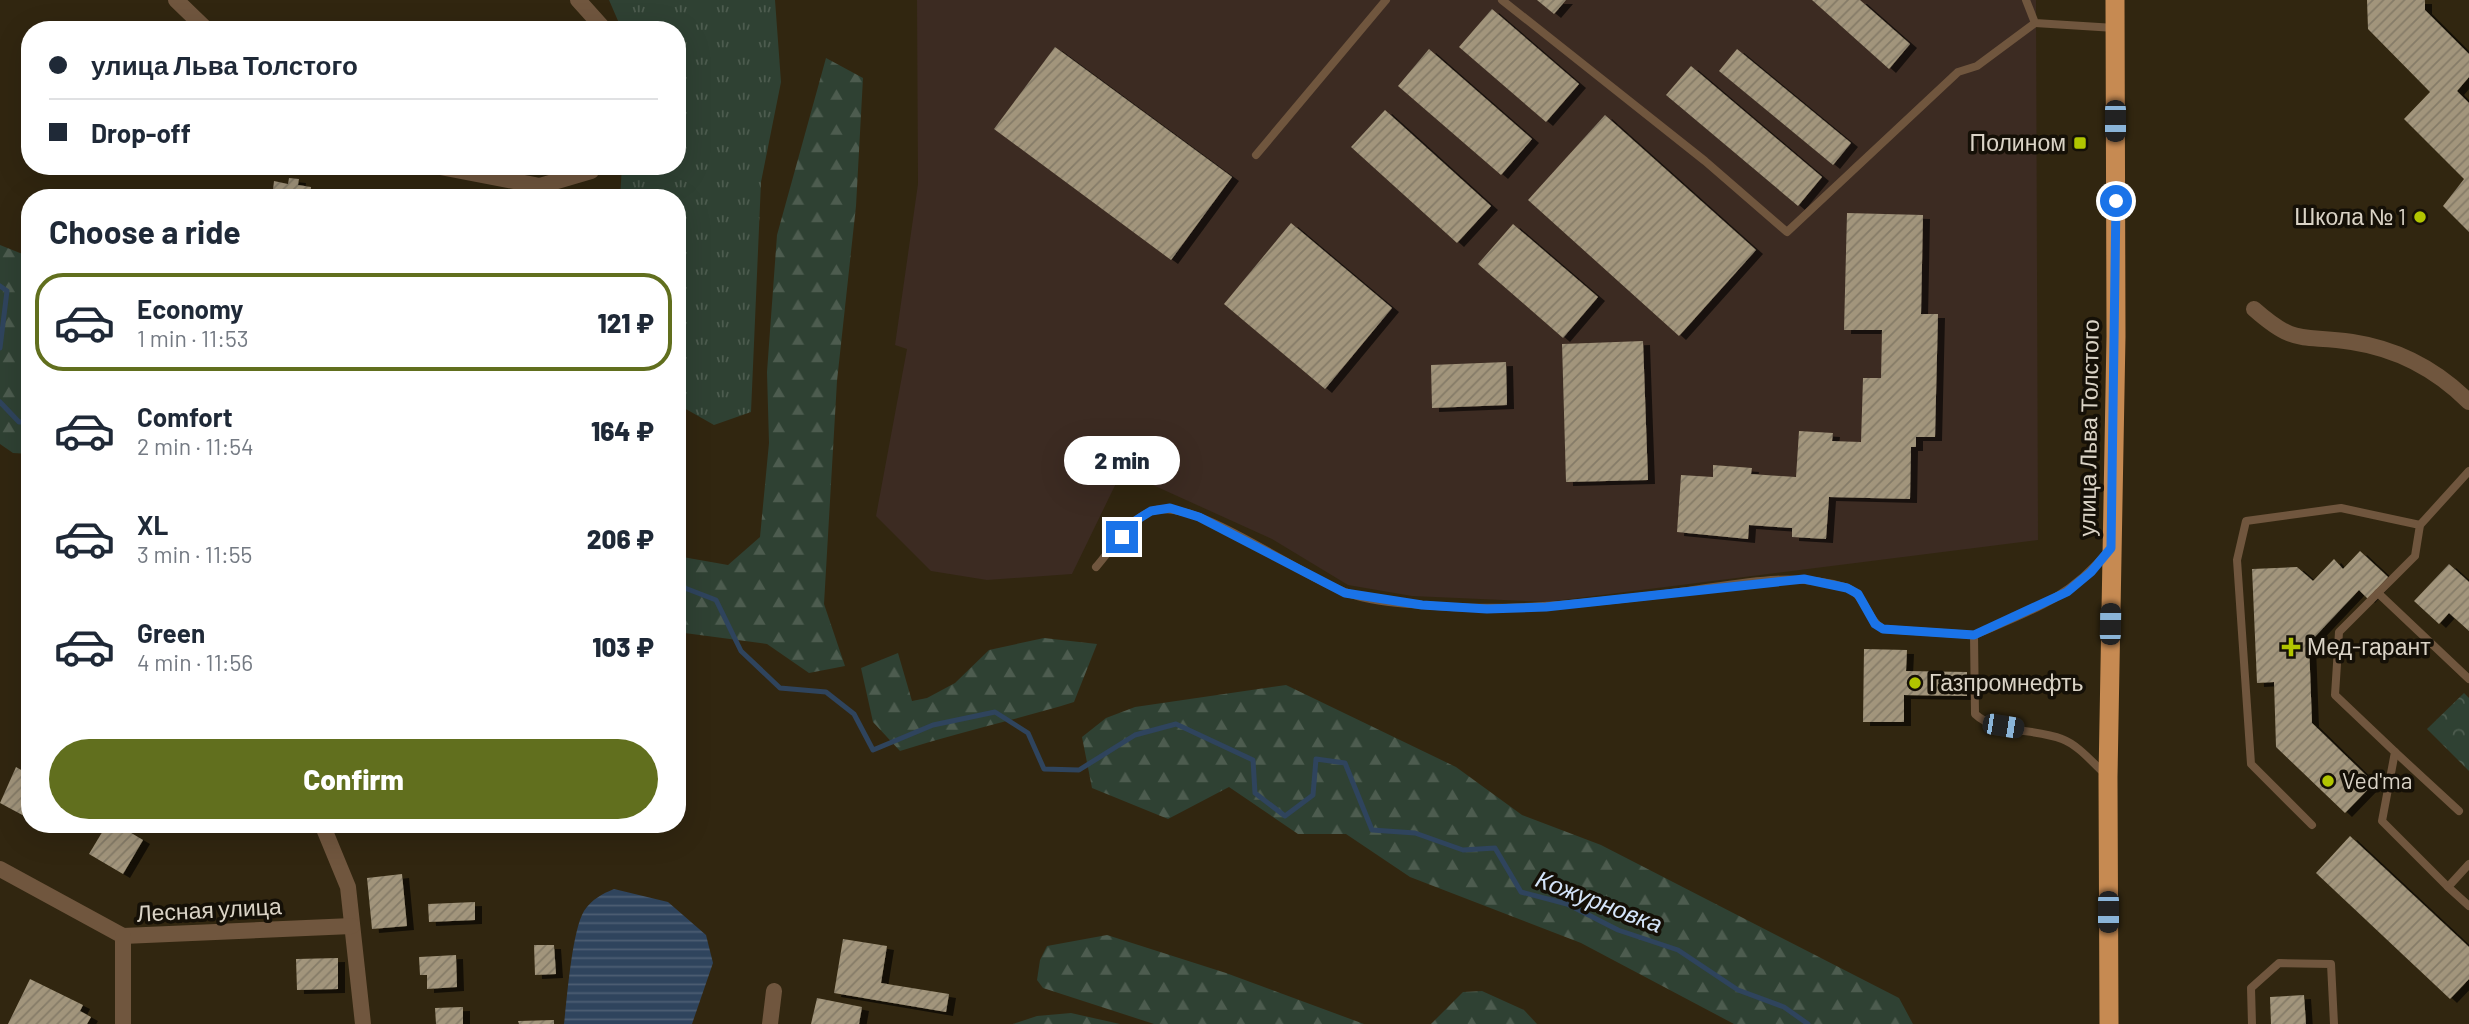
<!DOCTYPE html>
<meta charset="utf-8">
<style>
:root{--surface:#fff;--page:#f6f6f7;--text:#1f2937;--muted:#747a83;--line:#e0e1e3;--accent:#616f1e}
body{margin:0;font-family:Barlow,sans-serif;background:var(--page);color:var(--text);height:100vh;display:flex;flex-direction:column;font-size:26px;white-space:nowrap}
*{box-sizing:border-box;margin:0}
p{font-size:23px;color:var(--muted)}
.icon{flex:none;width:38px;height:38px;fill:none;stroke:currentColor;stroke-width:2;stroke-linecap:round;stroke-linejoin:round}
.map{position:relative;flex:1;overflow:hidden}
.details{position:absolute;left:21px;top:189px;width:665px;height:644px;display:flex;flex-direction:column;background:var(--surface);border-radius:28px;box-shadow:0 7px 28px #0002}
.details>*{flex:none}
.top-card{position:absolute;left:21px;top:21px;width:665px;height:154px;border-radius:28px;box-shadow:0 7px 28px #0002;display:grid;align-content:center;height:154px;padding:0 28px;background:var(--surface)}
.end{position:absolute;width:32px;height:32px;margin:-16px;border:9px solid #1a73e8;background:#fff;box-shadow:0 0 0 4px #fff}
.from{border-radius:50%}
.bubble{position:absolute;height:49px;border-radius:24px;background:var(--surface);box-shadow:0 7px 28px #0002;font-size:23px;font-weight:800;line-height:49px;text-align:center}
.car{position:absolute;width:21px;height:42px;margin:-21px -10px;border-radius:9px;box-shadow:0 0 5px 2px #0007;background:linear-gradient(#222 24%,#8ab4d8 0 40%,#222 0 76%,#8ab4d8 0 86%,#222 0)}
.top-card b{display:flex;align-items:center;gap:24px;height:66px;font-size:26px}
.top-card b+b{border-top:2px solid var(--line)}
.top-card i{width:18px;height:18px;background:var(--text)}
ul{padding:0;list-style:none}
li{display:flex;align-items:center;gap:21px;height:98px;margin:0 14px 10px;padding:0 14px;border:4px solid transparent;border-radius:28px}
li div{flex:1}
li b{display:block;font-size:26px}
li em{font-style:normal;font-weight:800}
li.active{border-color:var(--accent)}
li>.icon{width:63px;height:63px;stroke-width:1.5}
h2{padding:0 28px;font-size:32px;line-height:84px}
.button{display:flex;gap:14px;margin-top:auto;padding:14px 28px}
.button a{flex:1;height:80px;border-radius:42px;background:var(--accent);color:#fff;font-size:28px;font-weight:800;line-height:80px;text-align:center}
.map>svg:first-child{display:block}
</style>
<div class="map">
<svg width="2469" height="1024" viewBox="0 0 2469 1024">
<defs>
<pattern id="grass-tufts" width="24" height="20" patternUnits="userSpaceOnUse" patternTransform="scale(1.75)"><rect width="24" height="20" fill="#2f4133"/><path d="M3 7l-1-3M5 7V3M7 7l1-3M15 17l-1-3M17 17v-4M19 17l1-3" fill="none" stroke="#4d5c4f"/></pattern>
<pattern id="forest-firs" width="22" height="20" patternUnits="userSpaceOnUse" patternTransform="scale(1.75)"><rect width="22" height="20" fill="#2f4133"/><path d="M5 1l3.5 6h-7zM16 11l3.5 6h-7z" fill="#4d5c4f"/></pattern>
<pattern id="park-crowns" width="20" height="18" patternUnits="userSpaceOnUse" patternTransform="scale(1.75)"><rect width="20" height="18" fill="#2f4133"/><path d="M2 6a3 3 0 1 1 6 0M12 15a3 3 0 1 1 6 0" fill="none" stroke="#4d5c4f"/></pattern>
<pattern id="water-rules" width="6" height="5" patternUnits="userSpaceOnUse" patternTransform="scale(1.75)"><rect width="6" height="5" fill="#2f445d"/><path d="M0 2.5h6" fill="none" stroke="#4d5e73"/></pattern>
<pattern id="building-hatch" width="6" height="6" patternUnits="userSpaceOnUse" patternTransform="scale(1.75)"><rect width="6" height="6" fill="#a2957b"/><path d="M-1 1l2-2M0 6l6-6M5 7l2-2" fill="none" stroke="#857b68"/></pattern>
<filter id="shadow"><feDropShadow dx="7" dy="4" stdDeviation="0" flood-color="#0009"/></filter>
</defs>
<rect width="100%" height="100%" fill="#312610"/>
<polygon fill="#3c2b22" points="917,0 2036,0 2038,540 1546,602 1412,596 1348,585 1272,539 1122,471 1072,574 987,580 931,571 876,516 907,349 895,345 918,184"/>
<polygon fill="url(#grass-tufts)" points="609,0 775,0 781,82 761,182 751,412 714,425 677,404 677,198 620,198 622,166 677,166 677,30 622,30"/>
<g fill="url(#forest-firs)">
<polygon points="826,58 863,78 856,206 837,381 824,604 845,666 809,673 767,644 677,632 677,556 728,565 760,537 769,443 767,372 777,235"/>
<polygon points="0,245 30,257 30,454 13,453 0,444"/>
<path d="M1044,638L1097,644L1074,702C1016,720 958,732 900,751L873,722L861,668L898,653L912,701L927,698L955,683L989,650Z"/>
<polygon points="1286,685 1456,767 1522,815 1601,845 1899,998 1913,1024 1734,1024 1581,943 1410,877 1346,834 1298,834 1229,787 1168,819 1092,788 1082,737 1106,718 1135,707"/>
<polygon points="1107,935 1226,973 1364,1024 1154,1024 1043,988 1037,980 1040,960 1047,946"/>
<polygon points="1482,991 1524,1010 1537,1024 1431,1024 1463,992"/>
<polygon points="1071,1013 1120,1024 1013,1024 1037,1016"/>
</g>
<polygon fill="url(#park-crowns)" points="2464,693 2469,698 2469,771 2427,729"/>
<path fill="url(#water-rules)" d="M614,889L668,902L706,935L713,963L692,1024H564C567,998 572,931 584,911C592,899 602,894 614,889Z"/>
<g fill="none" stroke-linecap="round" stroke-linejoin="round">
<g stroke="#2f445d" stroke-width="5">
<polyline points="0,286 7,291 0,348"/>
<polyline points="0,402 19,422 30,422"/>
<polyline points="677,585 716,600 741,651 780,688 826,692 854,714 873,750 933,725 995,712 1028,733 1044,769 1079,770 1135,735 1176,724 1253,760 1255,793 1285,816 1313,795 1316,759 1345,763 1372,830 1415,833 1463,850 1495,848 1521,892 1567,904 1618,930 1678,950 1738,990 1784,1007 1808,1024"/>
</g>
</g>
<g fill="url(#building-hatch)" filter="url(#shadow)">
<polygon points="1537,0 1566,0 1554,14"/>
<polygon points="1812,0 1860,0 1910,44 1889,69"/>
<polygon points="2367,0 2425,0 2425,10 2469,54 2469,77 2457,91 2469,103 2469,232 2443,206 2464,179 2404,119 2430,92 2368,29"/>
<polygon points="1492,9 1579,84 1546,122 1459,47"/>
<polygon points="1055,47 1232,177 1171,260 994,129"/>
<polygon points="1429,49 1532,139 1501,175 1398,86"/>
<polygon points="1737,49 1851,143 1833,165 1719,71"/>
<polygon points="1691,66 1822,177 1798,206 1666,95"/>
<polygon points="1385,110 1491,206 1457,243 1351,147"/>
<polygon points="1605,115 1756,250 1679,336 1528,200"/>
<polygon points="289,178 299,179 298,185 311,187 310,198 272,198 274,181 288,184"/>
<polygon points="1847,213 1923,215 1921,314 1938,314 1935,437 1916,437 1916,447 1911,447 1910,499 1829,497 1826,539 1792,537 1792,528 1749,525 1748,539 1677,532 1681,475 1713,477 1713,465 1752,468 1751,474 1796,477 1799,431 1833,433 1832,441 1861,442 1863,378 1881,378 1882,330 1844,330"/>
<polygon points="1291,223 1392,308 1325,389 1224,304"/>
<polygon points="1513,224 1598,297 1563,338 1478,264"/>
<polygon points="1643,341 1648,480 1566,482 1562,344"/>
<polygon points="1506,362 1507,405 1432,408 1431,365"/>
<polygon points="2360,551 2388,577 2368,599 2359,590 2309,643 2312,723 2374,783 2345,813 2276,747 2274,682 2257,683 2252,569 2297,567 2313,581 2334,559 2343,569"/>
<polygon points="2449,564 2469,582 2469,631 2449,613 2439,624 2414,601"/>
<polygon points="1864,649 1907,650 1906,671 1967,672 1967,696 1904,695 1904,722 1863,722"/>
<polygon points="16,767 30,775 30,819 0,803"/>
<polygon points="107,824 116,824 143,840 123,874 89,854"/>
<polygon points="2350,836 2469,947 2469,979 2450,999 2316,873"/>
<polygon points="402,874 407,926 372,929 367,878"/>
<polygon points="475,902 475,920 429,922 428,904"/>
<polygon points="843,939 887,946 881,983 949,994 946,1012 834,993"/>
<polygon points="534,945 554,945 556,974 535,975"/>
<polygon points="456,955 457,987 427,989 427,975 420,975 419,957"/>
<polygon points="338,958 338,989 297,990 296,959"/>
<polygon points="30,979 83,1005 80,1011 91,1017 87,1024 8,1024"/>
<polygon points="2304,995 2306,1024 2271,1024 2270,997"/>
<polygon points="817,998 862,1007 859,1024 811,1024"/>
<polygon points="463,1007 463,1024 436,1024 435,1008"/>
<polygon points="554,1020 554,1024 519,1024 518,1021"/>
</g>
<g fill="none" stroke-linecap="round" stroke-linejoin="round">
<g stroke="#70563e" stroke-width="8">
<polyline points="1502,0 1705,161 1787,232 1958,72 1977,66 2035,23"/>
<polyline points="2026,0 2035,23 2115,28"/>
<polyline points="1256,155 1386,0"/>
<polyline points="2469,471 2420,525 2415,556 2339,632 2335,695 2395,752 2382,821 2448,887 2469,864"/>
<path d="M1096,567C1112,549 1129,519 1152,511C1195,496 1301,577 1345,592C1367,601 1399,603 1423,605C1507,613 1589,603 1672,593C1729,586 1789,570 1845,587C1866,594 1866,619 1883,629L1974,635"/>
<polyline points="2378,593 2469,679"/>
<polyline points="2395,752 2459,811"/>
<path d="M2104,773C2092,762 2078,745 2062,739C2035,728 1996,734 1975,714L1974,635C2031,611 2069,599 2109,550"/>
<polyline points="2312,825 2251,764 2237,560 2246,521 2341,508 2420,525"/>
<polyline points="2448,887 2469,906"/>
<polyline points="2252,1024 2251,988 2279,963 2331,964 2334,1024"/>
</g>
<g stroke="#70563e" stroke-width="16">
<polyline points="176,0 207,30"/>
<polyline points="578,0 605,30"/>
<polyline points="435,166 540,186 591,171 592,166"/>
<path d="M2254,309C2297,347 2301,334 2352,342C2398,349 2436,369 2469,402"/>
<polyline points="322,824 348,887 363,1024"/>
<polyline points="0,869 123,936 352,926"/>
<polyline points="123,936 123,1024"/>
<polyline points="770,1024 774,991"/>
</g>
<polyline stroke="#c68a52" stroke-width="19" points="2109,1024 2108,777 2116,336 2115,0"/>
</g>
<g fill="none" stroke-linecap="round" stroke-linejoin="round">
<polyline stroke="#1a73e8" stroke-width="9" points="1122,537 1135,521 1151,511 1170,508 1199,517 1345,593 1422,605 1487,609 1546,607 1804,579 1847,588 1858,594 1875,624 1883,629 1974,635 2067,592 2091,572 2111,548 2116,201"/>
</g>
<g fill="#b1c500" stroke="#151007" stroke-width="2.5">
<rect x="2073" y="136" width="14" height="14" rx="3.5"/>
<circle cx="2420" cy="217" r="7"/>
<path d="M2287.5 636.5h7v7h7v7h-7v7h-7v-7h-7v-7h7z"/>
<circle cx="1915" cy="683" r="7"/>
<circle cx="2328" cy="781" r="7"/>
</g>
<g text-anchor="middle" stroke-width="7" stroke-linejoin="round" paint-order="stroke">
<g font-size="23" fill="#dad3c6" stroke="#151007" text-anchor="start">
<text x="2066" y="151" text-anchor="end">Полином</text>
<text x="2406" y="225" text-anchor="end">Школа № 1</text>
<text x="2307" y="655">Мед-гарант</text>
<text x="1929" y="691">Газпромнефть</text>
<text x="2342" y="789">Ved'ma</text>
</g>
<g font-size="23" fill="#dad3c6" stroke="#151007">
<text transform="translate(2089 428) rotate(-89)" y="8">улица Льва Толстого</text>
<text transform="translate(209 910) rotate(-3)" y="8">Лесная улица</text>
</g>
<g font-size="24" font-style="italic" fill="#d4e4f9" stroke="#151007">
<text transform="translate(1599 902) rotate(21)" y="8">Кожурновка</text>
</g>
</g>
</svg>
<i class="end from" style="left:2116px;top:201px"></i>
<i class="end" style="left:1122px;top:537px"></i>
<div class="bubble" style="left:1064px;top:436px;width:116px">2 min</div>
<i class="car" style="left:2115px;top:121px;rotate:180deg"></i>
<i class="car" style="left:2110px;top:624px;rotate:1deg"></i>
<i class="car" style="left:2003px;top:726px;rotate:99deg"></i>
<i class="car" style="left:2108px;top:912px;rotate:180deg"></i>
<div class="top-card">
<b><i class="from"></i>улица Льва Толстого</b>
<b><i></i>Drop-off</b>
</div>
<section class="details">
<h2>Choose a ride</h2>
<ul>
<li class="active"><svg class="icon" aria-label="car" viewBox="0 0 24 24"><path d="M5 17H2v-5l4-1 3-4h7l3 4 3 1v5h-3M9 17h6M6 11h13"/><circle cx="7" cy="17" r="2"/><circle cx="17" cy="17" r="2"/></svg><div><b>Economy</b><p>1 min · 11:53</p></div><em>121 ₽</em></li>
<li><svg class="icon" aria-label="car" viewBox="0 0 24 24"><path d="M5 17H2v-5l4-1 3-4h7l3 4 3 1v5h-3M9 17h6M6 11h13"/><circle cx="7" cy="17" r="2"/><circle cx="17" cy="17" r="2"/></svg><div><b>Comfort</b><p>2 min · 11:54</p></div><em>164 ₽</em></li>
<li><svg class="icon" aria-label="car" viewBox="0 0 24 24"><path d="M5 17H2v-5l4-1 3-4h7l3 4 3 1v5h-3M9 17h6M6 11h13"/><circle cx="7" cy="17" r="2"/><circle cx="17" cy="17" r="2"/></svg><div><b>XL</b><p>3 min · 11:55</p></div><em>206 ₽</em></li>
<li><svg class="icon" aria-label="car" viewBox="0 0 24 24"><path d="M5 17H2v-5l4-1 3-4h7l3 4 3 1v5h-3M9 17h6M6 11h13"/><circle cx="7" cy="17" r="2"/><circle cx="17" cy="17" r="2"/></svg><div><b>Green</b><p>4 min · 11:56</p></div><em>103 ₽</em></li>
</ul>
<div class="button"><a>Confirm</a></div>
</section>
</div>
